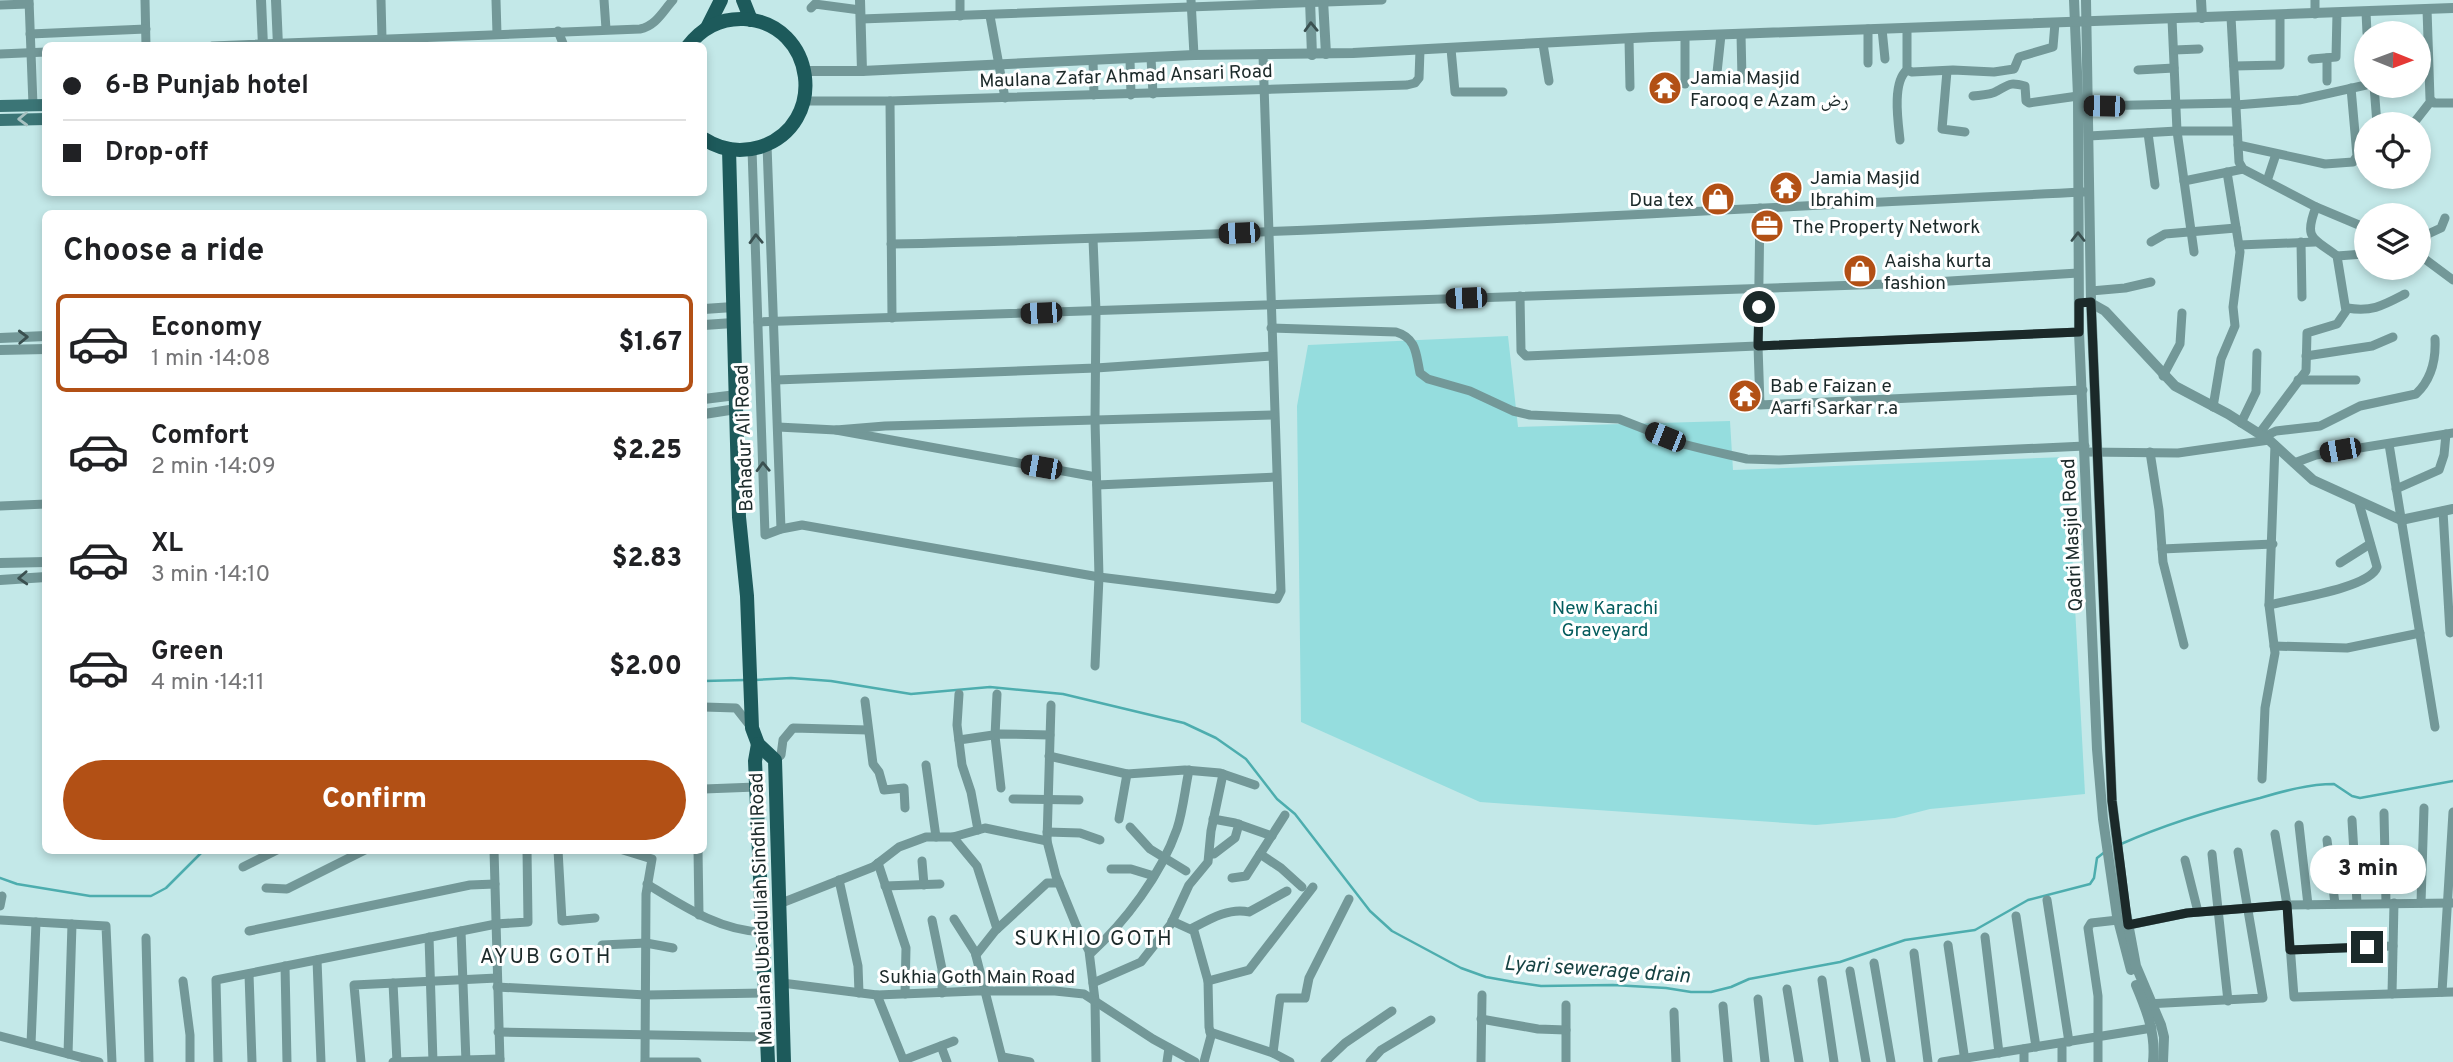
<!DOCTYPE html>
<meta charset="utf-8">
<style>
:root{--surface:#fff;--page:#f6f6f6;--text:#202124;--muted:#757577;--line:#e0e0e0;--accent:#b25015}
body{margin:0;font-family:Overpass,"Noto Naskh Arabic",sans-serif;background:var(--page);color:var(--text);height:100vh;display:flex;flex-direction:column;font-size:26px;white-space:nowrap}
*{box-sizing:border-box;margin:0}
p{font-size:23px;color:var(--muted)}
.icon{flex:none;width:38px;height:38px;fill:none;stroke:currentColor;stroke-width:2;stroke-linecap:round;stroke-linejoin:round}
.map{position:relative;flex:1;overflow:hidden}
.side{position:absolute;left:42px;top:210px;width:665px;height:644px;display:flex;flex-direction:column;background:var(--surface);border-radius:10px;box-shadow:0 4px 10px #0003}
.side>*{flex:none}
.hud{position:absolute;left:42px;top:42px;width:665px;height:154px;border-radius:10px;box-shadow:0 4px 10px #0003;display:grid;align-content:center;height:154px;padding:0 21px;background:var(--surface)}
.needle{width:46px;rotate:91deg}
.tools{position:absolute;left:2354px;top:21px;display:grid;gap:14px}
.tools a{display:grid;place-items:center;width:77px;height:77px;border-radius:50%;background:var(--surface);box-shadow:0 4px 10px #0003;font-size:35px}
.end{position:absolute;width:32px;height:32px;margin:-16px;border:9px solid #1b2929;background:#fff;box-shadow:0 0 0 4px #fff}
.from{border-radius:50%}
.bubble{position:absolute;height:49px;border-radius:24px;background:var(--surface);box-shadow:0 4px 10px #0003;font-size:23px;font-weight:800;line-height:49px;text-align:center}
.car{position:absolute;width:21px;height:42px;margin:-21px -10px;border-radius:9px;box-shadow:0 0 5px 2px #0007;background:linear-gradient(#222 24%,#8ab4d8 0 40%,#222 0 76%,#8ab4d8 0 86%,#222 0)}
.hud b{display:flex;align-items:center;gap:24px;height:66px;font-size:26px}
.hud b+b{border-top:2px solid var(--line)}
.hud i{width:18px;height:18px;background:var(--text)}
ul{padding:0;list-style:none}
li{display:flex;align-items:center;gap:21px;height:98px;margin:0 14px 10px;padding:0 7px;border:4px solid transparent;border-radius:10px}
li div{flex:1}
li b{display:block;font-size:26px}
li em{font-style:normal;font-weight:800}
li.active{border-color:var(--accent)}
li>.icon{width:63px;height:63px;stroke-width:1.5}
h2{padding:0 21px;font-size:32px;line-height:84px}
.cta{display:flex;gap:14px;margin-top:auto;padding:14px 21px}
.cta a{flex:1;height:80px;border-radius:42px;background:var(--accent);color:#fff;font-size:28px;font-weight:800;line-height:80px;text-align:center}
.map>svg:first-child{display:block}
</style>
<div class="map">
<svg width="2453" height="1062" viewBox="0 0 2453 1062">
<rect width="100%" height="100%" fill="#c3e8e8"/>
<polygon fill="#95ddde" points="1508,336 1518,427 1730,421 1733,470 2067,457 2085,794 1930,809 1895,818 1816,825 1480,802 1301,722 1297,406 1308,345"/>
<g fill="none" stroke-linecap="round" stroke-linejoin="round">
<g stroke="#4dadae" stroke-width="2.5">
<polyline points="755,680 791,678 831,681 911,694 990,687 1063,694 1184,723 1216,738 1246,759 1277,799 1295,814 1370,911 1392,931 1461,968 1486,977 1514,982 1541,986 1613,985 1666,988 1691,992 1711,992 1731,987 1749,979 1840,962 1905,940 1975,930 2028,900 2090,884 2094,878 2097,858 2106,851"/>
<polyline points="704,681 745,680"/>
<path d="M2121,844C2166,824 2212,810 2260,798C2284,791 2309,784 2334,784L2352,796L2360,798L2453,781"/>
<polyline points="0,878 17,884 90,896 151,896 166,888 204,850"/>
</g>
<g stroke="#739898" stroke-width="9">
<polyline points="29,0 33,105"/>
<polyline points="145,0 146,46"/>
<polyline points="381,0 382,38"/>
<polyline points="496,0 497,34"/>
<polyline points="604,0 606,29"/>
<polyline points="960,0 960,16"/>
<polyline points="1191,0 1194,55"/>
<polyline points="2315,0 2315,14"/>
<polyline points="0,5 29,4"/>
<polyline points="811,8 815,4 860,10"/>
<polyline points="2427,9 2430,99 2434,103 2453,103"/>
<polyline points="2366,12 2367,33"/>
<polyline points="990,16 1005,98"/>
<polyline points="2231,17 2239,162 2243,169 2316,207 2366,228"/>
<polyline points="861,19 1382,0"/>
<polyline points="2172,19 2177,131 2194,252"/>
<polyline points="1907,28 1907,70 1912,72 1953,70 1994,72 2014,69 2019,57 2053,47 2055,23"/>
<polyline points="1868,29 1868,63"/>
<polyline points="1882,29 1885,59"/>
<polyline points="558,31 564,46"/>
<polyline points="30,34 146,29"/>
<polyline points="1741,34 1742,79"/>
<polyline points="1685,36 1685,84"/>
<polyline points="1629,39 1630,87"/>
<polyline points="1543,44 1549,81"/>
<path d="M212,46L640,29C656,26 663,11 673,0"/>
<polyline points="1451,49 1455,92 1503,92"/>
<polyline points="2174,50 2199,49"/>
<polyline points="0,54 46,52"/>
<polyline points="1151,58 1153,94"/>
<polyline points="2327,58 2327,81"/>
<polyline points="2312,59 2336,57 2337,13"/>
<polyline points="1130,60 1131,95"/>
<polyline points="1093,61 1094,95"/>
<polyline points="2234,66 2280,65 2280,15"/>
<polyline points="2138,70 2174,68"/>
<polyline points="1947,71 1942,129 1965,132"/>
<polyline points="1716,82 1721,35"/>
<polyline points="2374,86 2377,124"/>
<path d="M1973,96C1981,95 1991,95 1997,91C2010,84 2010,82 2025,86L2026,101L2029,103L2078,96"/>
<polyline points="804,101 890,101 1407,85 1415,83 1419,78 1420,50"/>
<polyline points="890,101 892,318"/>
<polyline points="2236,105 2299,100 2366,85"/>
<polyline points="2088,106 2236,103"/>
<polyline points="2413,124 2431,101"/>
<polyline points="2148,133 2155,185"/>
<polyline points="2089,136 2177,131 2237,131"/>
<path d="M1900,140C1898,122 1892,82 1907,70"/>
<polyline points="767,145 781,529"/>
<polyline points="2238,145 2325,164 2353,162 2357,156 2351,88"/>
<polyline points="752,149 765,535 781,529 802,525 1099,577 1277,599 1281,591 1263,55"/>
<polyline points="2184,181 2243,169"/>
<polyline points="2267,181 2276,154"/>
<polyline points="1760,208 1758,346 1760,405 2083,390"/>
<polyline points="1093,239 1096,311 1095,420 1099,577 1095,666"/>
<polyline points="2151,242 2165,234 2236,228"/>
<polyline points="2301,242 2302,297"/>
<path d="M891,244C1289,235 1686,211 2084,192"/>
<polyline points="2239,245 2315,242"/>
<polyline points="2418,253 2428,234 2441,228 2445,218"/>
<polyline points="2418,254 2453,280"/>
<polyline points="2337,256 2364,254 2366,245"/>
<polyline points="2091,291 2125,288 2151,282"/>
<polyline points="1520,296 1521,351 1526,356 2079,332"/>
<path d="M2347,308C2372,312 2382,306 2405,294"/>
<polyline points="758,322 1918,283 2078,273"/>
<path d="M1271,328L1396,332C1417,338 1416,355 1420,373L1428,379L1470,391L1513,411L1530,415L1619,419L1683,444L1703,449L1747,459L1779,460L2085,446"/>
<polyline points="2306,356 2372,346 2393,337"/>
<polyline points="2163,376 2180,344 2182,313"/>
<polyline points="776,380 1096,368 1272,356"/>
<polyline points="2298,380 2356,380"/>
<polyline points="2213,407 2221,359 2235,326 2233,307 2240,252 2227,172"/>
<polyline points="2241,423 2256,392 2257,353"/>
<polyline points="778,427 836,430 1096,477"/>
<polyline points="836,430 885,426 1274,415"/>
<path d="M2259,434L2306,371L2307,333L2337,324L2346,311L2337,256C2314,238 2303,240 2316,207"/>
<path d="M2263,437L2276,431L2320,426L2360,406L2416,394C2432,379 2436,359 2435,339"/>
<polyline points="2389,444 2435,727"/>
<polyline points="2085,452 2178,453 2269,440"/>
<polyline points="2150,452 2159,510 2163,562 2184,645"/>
<polyline points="2294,463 2316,455 2453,433"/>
<polyline points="1097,485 1276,477"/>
<polyline points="2396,489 2439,470 2444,455 2446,434"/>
<polyline points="0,506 46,504"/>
<polyline points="2443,511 2450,633"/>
<polyline points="2162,549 2273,544"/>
<polyline points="2340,563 2370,544"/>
<path d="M2269,605C2292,599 2370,588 2377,567L2359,503"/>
<polyline points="2274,646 2347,648 2420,633"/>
<polyline points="959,694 957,725 962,765 971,792 978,830"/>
<polyline points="997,694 995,736 1001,788"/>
<polyline points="865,701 873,764 879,772 884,790 904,788 905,808"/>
<polyline points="1051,705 1047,841 1056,876 1076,925 1089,951 1095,1000 1096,1062"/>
<polyline points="704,707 736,708 751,727"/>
<polyline points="959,740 1000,734 1050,735"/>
<polyline points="1049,756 1127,774 1185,770 1220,773 1255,785"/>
<polyline points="775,760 781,755 783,740 793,728 868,730"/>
<polyline points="926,765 936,837"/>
<polyline points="2262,779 2265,708 2275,653 2269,605 2275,445"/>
<polyline points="704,789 756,787"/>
<polyline points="1013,799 1079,800"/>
<polyline points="2384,813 2386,903"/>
<polyline points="1119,819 1127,774"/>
<polyline points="1213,819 1235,823 1272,836"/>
<polyline points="2352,820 2357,903"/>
<polyline points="2299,825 2308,905"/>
<polyline points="1130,827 1150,849 1186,871"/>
<polyline points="1047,832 1080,833 1100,840"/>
<polyline points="2275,834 2287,905 2294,997 2453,992"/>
<polyline points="953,837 977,866 997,929"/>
<polyline points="2327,840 2335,904"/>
<polyline points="494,850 500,1062"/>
<polyline points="558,850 562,921 595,918"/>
<polyline points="623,850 652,859 646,894 645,1062"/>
<polyline points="698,850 699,915"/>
<polyline points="1210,854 1214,854 1235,838 1239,824"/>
<polyline points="1260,854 1281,868 1302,887"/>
<polyline points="2212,854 2228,1001"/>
<polyline points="2185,860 2198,912"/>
<polyline points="922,861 924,885"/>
<polyline points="878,863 906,948 905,994"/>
<polyline points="243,867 277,850"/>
<polyline points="1111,869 1131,869 1154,876"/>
<polyline points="1232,878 1246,876 1285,815"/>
<polyline points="839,880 858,966 859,993"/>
<path d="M647,884C683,906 720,931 763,932"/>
<polyline points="885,886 940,884"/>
<polyline points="266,888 287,889 365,850"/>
<polyline points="2047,900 2069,1042"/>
<polyline points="2421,903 2424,808"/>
<polyline points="779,904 873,867 899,847 926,837 953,837 985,828 1047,841"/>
<polyline points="0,906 2,896"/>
<polyline points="2016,916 2036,1047"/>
<polyline points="954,919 975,952 1003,1062"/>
<polyline points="0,920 106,926 112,1062"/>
<polyline points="932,920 942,969 942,993"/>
<polyline points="1172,921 1194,931 1208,981 1209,1027 1211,1036 1204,1062"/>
<polyline points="2124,926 2187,913 2287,905 2453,903"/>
<path d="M1191,929C1208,920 1229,907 1249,912L1287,891"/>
<polyline points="249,931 470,885 495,884"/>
<polyline points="461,931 466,1062"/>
<polyline points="429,937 433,1062"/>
<polyline points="1985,937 1999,1053"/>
<polyline points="146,938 149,1062"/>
<polyline points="602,945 646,943 673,948"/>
<polyline points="1948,945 1965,1061"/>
<polyline points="2290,950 2393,946"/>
<polyline points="1914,953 1928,1062"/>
<path d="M1090,954C1125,922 1161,875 1177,829C1183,811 1185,789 1189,770"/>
<polyline points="976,955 995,931 1047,883 1059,883"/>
<polyline points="317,960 321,1062"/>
<polyline points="1874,963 1891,1062"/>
<polyline points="285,966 287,1062"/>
<polyline points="1850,971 1866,1062"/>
<polyline points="249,974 252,1062"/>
<polyline points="1822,980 1834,1062"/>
<polyline points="183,981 190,1035 190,1062"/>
<polyline points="1208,981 1249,970 1313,887"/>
<polyline points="393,983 397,1062"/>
<polyline points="782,983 877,995 977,991 1055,991 1084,994 1153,1039 1195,1062"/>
<polyline points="1093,983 1141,962 1171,924 1189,885 1208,862 1211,831 1223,774"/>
<polyline points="497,987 646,995 765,993"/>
<polyline points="1787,989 1799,1062"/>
<polyline points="2442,992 2453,812"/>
<polyline points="2392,994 2394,903"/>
<polyline points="877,995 904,1062"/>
<polyline points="1758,999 1765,1062"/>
<polyline points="2146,1004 2263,998 2238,852"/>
<polyline points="1566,1005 1566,1062"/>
<polyline points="1723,1006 1728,1062"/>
<polyline points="1674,1012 1676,1062"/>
<polyline points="1481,1019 1538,1029 1566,1030"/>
<polyline points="498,1032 767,1037"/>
<polyline points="1210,1032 1273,1053 1290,1062"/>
<polyline points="0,1036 99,1062"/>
<polyline points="2062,1043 2062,1062"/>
<polyline points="31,1044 36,922"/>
<polyline points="941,1046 947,1062"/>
<polyline points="2024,1049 2024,1062"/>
<polyline points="1273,1053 1280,998 1305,998 1309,978 1349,899"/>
<polyline points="68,1054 72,924"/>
<polyline points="1003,1057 1030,1062"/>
<polyline points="904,1060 954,1041"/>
<polyline points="218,1062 216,980 496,924 528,922 527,850"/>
<polyline points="361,1062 354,985 497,978"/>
<polyline points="393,1062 500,1059"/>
<polyline points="645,1062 697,1062"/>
<polyline points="1167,1062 1169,1048"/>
<polyline points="1325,1062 1345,1043 1392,1011"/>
<polyline points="1370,1062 1381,1050 1431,1020"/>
<polyline points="1481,1062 1482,995"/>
<polyline points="1942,1062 2152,1028"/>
<polyline points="2098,1062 2098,996 2088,928 2091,923 2118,920"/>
</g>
<g stroke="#739898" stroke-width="10">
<polyline points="261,0 263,46"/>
<polyline points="276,0 278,46"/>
<polyline points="860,0 862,71"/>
<polyline points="1310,0 1312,55"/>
<polyline points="1323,0 1326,54"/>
<polyline points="2074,0 2078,96 2079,332 2097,749 2103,819 2117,916 2131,970"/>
<polyline points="2086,0 2091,302 2112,801 2125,907 2136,966 2161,1025 2164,1037 2163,1062"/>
<polyline points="2201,0 2202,18"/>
<polyline points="805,71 862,71 1194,55 1353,53 1652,37 2453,8"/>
<polyline points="2089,302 2105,311 2175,386 2228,414 2269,440 2313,480 2401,520 2453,509"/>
<polyline points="704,309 733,307"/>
<polyline points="704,325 733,323"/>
<polyline points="0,338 46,336"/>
<polyline points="0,350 46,349"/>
<polyline points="704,399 736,395"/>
<polyline points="704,414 736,409"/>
<polyline points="0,563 46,562"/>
<polyline points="0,580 46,577"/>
<path d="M2136,985C2147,1011 2156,1034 2153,1062"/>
</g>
<g stroke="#3b7576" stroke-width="12">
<polyline points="0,106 46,105"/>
<polyline points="0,120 46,119"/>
</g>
<g stroke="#1d5a5b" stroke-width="14">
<polyline points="743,0 751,20"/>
<polyline points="707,28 721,0"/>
<path d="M688,46C702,28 721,18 744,19C816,23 829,125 760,147C740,153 721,150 704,139"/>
<polyline points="729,149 739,517 747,596 752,728 758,744 775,760 784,1062"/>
<polyline points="758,744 755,761 768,1062"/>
</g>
</g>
<defs><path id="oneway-chevron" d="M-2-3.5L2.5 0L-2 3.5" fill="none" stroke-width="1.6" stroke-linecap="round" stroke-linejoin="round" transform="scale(1.75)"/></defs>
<g stroke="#3a5050">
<use href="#oneway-chevron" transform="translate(1311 27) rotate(-92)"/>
<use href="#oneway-chevron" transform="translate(2078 237) rotate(-90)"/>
<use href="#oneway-chevron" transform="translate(756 239) rotate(-92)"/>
<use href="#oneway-chevron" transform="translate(23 337) rotate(-2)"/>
<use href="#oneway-chevron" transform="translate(763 467) rotate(-92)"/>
<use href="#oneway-chevron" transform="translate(23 578) rotate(177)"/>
</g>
<use stroke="#a7c1c1" href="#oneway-chevron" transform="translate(23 119) rotate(178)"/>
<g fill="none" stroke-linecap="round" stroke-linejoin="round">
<polyline stroke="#1b2929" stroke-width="9" points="1759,307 1758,346 2079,332 2079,303 2091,302 2112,801 2128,925 2187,913 2287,905 2290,950 2367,947"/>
</g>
<defs>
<symbol id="temple-disc" viewBox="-11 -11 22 22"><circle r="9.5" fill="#b25015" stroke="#fff"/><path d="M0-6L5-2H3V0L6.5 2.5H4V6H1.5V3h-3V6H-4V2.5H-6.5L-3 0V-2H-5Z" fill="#fff"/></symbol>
<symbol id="shop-disc" viewBox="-11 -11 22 22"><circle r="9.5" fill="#b25015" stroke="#fff"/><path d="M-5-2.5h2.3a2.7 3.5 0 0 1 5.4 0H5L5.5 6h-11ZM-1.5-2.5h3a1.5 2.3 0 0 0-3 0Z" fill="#fff"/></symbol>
<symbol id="office-disc" viewBox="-11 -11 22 22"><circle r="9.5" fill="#b25015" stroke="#fff"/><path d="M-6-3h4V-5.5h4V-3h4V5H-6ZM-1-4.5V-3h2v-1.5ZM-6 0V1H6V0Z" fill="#fff"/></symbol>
</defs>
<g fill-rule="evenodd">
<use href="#temple-disc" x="1646" y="69" width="38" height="38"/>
<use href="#temple-disc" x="1767" y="169" width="38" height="38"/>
<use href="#shop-disc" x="1699" y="180" width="38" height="38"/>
<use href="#office-disc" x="1748" y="207" width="38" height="38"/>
<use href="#shop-disc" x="1841" y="252" width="38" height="38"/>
<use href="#temple-disc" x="1726" y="377" width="38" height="38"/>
</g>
<g text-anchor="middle" stroke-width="6" stroke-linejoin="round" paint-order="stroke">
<g font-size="19" fill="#1b2929" stroke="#fff">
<text transform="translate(1126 75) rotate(-2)" y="7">Maulana Zafar Ahmad Ansari Road</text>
<text transform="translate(743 438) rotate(-92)" y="7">Bahadur Ali Road</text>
<text transform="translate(2071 535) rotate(-93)" y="7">Qadri Masjid Road</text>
<text transform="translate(760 909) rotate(-92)" y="7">Maulana Ubaidullah Sindhi Road</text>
<text x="977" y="983">Sukhia Goth Main Road</text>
</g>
<g font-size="19" fill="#1b2929" stroke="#fff" text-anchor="start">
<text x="1690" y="84">Jamia Masjid<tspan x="1690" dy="22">Farooq e Azam رض</tspan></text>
<text x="1810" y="184">Jamia Masjid<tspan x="1810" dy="22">Ibrahim</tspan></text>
<text x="1694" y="206" text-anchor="end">Dua tex</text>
<text x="1792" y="233">The Property Network</text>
<text x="1884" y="267">Aaisha kurta<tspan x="1884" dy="22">fashion</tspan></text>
<text x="1770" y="392">Bab e Faizan e<tspan x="1770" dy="22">Aarfi Sarkar r.a</tspan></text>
</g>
<g font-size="19" fill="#045c5d" stroke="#fff">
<text x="1605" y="614">New Karachi<tspan x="1605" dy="22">Graveyard</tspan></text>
</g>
<g font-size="21" letter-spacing="2" fill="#1b2929" stroke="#fff">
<text x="1094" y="945">SUKHIO GOTH</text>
<text x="546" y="963">AYUB GOTH</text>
</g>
<g font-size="21" font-style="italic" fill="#174344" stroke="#fff">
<text transform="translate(1597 969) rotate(4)" y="7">Lyari sewerage drain</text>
</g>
</g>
</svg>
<div class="tools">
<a><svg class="needle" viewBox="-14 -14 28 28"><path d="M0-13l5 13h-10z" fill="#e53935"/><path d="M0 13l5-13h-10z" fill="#757577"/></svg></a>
<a><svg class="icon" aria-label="locate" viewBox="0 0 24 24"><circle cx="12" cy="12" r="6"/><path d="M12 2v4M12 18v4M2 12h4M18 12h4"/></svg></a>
<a><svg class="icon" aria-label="layers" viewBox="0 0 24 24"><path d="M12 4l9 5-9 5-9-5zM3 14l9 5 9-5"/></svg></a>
</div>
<i class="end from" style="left:1759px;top:307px"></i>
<i class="end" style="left:2367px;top:947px"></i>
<div class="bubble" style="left:2310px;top:845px;width:116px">3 min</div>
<i class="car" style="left:2104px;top:106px;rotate:271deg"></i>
<i class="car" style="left:1239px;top:233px;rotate:268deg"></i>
<i class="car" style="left:1466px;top:298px;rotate:268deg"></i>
<i class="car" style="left:1041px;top:313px;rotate:268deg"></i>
<i class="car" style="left:1665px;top:437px;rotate:292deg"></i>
<i class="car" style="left:2340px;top:450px;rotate:260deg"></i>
<i class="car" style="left:1041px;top:467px;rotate:280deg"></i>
<div class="hud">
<b><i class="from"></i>6-B Punjab hotel</b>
<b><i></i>Drop-off</b>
</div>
<section class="side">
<h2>Choose a ride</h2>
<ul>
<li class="active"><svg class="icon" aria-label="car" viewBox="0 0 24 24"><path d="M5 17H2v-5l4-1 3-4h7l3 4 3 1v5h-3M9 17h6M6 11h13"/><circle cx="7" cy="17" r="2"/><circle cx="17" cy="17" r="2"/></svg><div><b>Economy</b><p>1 min · 14:08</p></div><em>$1.67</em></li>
<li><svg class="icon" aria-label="car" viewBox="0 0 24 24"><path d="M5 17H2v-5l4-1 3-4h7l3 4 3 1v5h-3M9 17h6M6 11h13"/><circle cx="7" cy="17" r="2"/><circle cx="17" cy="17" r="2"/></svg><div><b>Comfort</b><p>2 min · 14:09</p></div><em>$2.25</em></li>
<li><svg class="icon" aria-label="car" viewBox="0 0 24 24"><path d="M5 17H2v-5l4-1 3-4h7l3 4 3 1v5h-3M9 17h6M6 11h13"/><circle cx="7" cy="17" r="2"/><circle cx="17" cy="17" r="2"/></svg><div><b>XL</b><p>3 min · 14:10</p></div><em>$2.83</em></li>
<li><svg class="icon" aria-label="car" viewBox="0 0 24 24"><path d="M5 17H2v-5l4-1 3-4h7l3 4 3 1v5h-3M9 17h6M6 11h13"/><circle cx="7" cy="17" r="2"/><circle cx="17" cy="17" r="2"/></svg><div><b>Green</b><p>4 min · 14:11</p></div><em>$2.00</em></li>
</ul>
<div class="cta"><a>Confirm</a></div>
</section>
</div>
